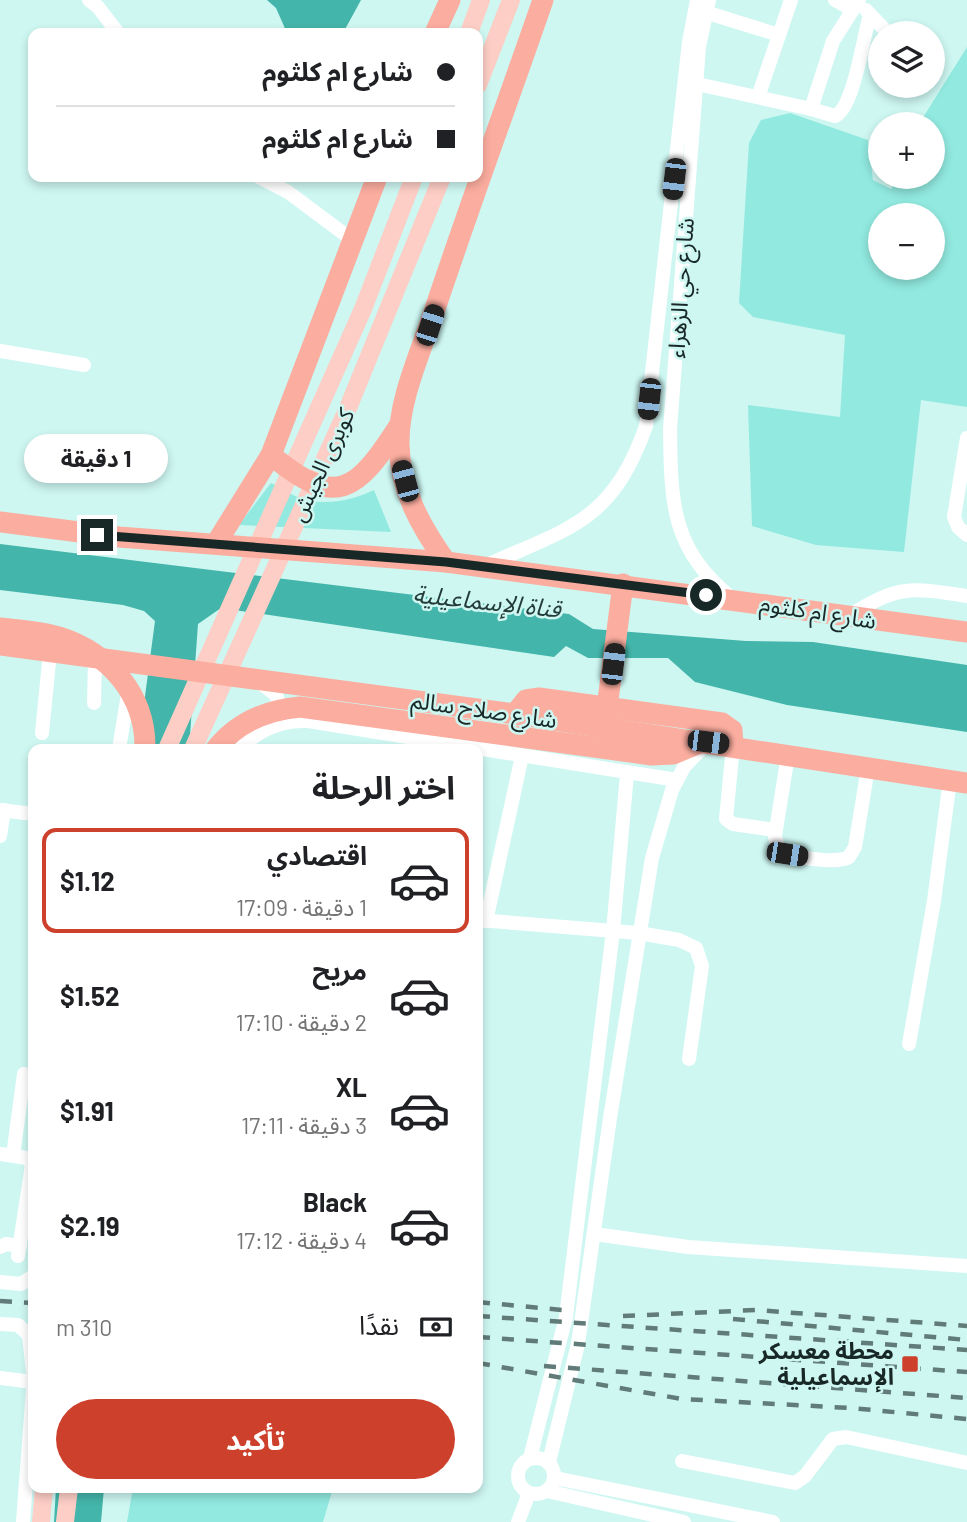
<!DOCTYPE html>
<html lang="ar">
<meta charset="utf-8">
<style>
:root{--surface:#fff;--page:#f2f2f2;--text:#202124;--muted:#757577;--line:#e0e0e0;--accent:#cc402c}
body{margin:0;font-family:Barlow,"Noto Sans Arabic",sans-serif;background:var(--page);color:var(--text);direction:rtl;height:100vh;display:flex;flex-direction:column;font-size:26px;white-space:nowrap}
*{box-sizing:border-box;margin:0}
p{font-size:23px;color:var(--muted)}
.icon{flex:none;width:38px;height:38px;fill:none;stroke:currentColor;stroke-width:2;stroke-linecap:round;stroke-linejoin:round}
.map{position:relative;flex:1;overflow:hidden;direction:ltr}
.sheet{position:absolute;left:28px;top:744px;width:455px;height:749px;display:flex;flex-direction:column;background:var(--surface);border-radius:14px;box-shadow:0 4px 10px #0003;direction:rtl}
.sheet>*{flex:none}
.banner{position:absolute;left:28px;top:28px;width:455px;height:154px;border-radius:14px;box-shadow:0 4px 10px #0003;direction:rtl;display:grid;align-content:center;height:154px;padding:0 28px;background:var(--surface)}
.controls{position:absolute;left:868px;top:21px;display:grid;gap:14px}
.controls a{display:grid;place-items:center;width:77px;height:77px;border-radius:50%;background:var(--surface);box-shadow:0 4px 10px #0003;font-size:35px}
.end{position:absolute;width:32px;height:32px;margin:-16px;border:9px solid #182826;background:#fff;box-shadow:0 0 0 4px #fff}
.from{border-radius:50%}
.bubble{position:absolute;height:49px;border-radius:24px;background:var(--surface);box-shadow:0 4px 10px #0003;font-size:23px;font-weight:700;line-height:49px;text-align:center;direction:rtl}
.car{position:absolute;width:21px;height:42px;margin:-21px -10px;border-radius:9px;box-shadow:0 0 5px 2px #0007;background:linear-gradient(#222 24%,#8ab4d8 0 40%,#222 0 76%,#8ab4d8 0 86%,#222 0)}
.banner b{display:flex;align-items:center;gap:24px;height:66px;font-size:26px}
.banner b+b{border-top:2px solid var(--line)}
.banner i{width:18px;height:18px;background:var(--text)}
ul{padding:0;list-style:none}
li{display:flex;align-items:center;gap:21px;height:105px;margin:0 14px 10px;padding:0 14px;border:4px solid transparent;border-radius:14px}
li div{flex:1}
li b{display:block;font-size:26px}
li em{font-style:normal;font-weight:700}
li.selected{border-color:var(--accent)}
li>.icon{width:63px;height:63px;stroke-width:1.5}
h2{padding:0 28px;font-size:32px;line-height:84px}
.pay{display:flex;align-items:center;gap:18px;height:77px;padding:0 28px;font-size:26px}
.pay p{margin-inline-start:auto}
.action{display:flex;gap:14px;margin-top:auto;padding:14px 28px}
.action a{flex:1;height:80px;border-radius:42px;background:var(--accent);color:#fff;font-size:28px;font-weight:700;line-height:80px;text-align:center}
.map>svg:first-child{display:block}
</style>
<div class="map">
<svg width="967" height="1522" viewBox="0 0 967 1522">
<rect width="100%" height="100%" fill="#cef7f2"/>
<g fill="#91e9df" fill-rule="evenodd">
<path d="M967,47V407L921,400L904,552L816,545L752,526L748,405L840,417L845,335L753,317L739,303L749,143L761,120L790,113L868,140L873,180L891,189L899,177H933V124H919ZM880,215H933V268H880Z"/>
<path d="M271,483C278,486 284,491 291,494C318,508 348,502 374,490L391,532L239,525Z"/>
<polygon points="133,1488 333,1488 323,1522 127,1522"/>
</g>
<g fill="#44b5aa">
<polygon points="267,0 361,0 343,33 287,33 276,8"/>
<polygon points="0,544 569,614 593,629 746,641 813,642 967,665 967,732 787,705 695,682 668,658 588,658 566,646 554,657 221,608 198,624 189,749 138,749 155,621 144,611 123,605 0,590"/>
<polygon points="56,1488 104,1488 101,1522 54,1522"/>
</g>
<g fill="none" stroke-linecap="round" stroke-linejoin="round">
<g stroke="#fff" stroke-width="14">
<polyline points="89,0 98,7 118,33"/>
<path d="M709,0L699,47L670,429C671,503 671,550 733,599"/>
<polyline points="835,0 851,9"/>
<polyline points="866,10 888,33"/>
<polyline points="705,12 779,35"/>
<polyline points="697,84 811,109 833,41 859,0"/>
<polyline points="758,97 791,0"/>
<path d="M811,109L835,116C854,108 863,37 870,15"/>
<polyline points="259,177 288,192 351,239"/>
<polyline points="0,351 84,365"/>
<polyline points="967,438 954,517 958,527 967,535"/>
<path d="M485,566C571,527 612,522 646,426L689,42L697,0"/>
<path d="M847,617C899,585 908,587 967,596"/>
<polyline points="258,681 276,695 284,717"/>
<polyline points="94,703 95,658"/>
<polyline points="42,733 50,652"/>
<polyline points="733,746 726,819 733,824 775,830"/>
<polyline points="119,749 129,688"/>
<path d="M240,749C258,730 282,720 308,721L677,780"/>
<path d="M788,755L775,836C776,842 777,847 782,851C792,858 839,864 849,857L855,847L868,768"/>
<polyline points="0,810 33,814"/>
<polyline points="0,836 4,810"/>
<polyline points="478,920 639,933 679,940 696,948 702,966 689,1059"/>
<polyline points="486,921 522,756"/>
<polyline points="909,1044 934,901 950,780"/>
<polyline points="0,1154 27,1158 32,1165 18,1256"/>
<polyline points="13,1156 24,1074"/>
<polyline points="594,1234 688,1247 967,1266"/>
<polyline points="0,1247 6,1244 20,1246"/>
<polyline points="0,1282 21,1284 33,1276"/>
<polyline points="0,1324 18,1325 29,1335 33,1373"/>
<polyline points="0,1378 33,1382"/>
<circle cx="536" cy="1476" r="18"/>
<polyline points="530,1458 566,1317 613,931 627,774"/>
<polyline points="682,1461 795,1483 805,1476 833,1439 846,1437 967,1463"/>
<polyline points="549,1462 578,1344 610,1118 652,858 672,790 684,767 705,745"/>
<polyline points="555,1478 773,1522"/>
<polyline points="547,1491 684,1522"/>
<polyline points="23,1522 33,1389"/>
<polyline points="518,1522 529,1493"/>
</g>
<g stroke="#fdcec5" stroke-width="18">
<polyline points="469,33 481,0"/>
<polyline points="478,85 511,0"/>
<polyline points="167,749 363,309 414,177"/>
<polyline points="193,749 348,408 442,177"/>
<polyline points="41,1522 44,1488"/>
<polyline points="65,1522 69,1488"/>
</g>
<g stroke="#fbad9f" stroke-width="21">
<polyline points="435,33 450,0"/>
<path d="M271,455C337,510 357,491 399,426"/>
<polyline points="0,522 119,537 446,562 967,632"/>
<polyline points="217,542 271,455 377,177"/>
<path d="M446,562C421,527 400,490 399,445C398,401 420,354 434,312C469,207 507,104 543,0"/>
<path d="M0,628C19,630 41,631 59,637C109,653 146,695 145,749"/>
<polyline points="0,645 515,714 967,783"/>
<polyline points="607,708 623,584"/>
<polyline points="515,714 526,700 539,698 722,723 732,730 733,746"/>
<path d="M216,749C237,722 268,710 300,707L652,755L673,754L702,742"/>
</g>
<g stroke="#617b78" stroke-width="4.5" stroke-dasharray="12 12" stroke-linecap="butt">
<polyline points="0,1301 33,1303"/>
<polyline points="478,1302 572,1311"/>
<polyline points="478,1316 967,1350"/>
<polyline points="623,1316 756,1310 967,1326"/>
<polyline points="733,1319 967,1340"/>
<polyline points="478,1337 967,1372"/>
<polyline points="478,1363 682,1399 851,1408 967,1419"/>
<polyline points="544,1366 967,1398"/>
</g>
</g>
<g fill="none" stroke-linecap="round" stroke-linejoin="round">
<polyline stroke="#182826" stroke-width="9" points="97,535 446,562 706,595"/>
</g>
<rect fill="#cc402c" stroke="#cef7f2" stroke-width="2.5" x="901" y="1355" width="18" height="18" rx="3.5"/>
<g text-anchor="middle" stroke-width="5" stroke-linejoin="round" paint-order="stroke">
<g font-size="23" fill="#182826" stroke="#cef7f2">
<text transform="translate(681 288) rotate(-86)" y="8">شارع حي الزهراء</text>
<text transform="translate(322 465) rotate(-65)" y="8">كوبرى الجيش</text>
<text transform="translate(818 612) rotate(9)" y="8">شارع ام كلثوم</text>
<text transform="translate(484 710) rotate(8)" y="8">شارع صلاح سالم</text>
</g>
<g font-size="23" font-weight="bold" fill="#182826" stroke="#cef7f2" text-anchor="end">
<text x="894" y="1359">محطة معسكر<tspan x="894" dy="26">الإسماعيلية</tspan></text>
</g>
<g font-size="24" font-style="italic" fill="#243d3a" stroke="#cef7f2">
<text transform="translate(487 602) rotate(6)" y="8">قناة الإسماعيلية</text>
</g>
</g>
</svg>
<div class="controls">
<a><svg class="icon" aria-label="layers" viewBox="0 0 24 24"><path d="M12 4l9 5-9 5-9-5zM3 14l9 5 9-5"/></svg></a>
<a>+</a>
<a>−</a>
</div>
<i class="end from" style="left:706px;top:595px"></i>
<i class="end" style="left:97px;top:535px"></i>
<div class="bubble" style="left:24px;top:434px;width:144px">1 دقيقة</div>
<i class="car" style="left:674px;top:179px;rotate:187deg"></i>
<i class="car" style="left:430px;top:325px;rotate:18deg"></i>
<i class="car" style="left:649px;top:399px;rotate:186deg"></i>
<i class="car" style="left:405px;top:481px;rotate:345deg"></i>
<i class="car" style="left:613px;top:664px;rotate:7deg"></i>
<i class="car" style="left:708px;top:742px;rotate:97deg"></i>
<i class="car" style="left:787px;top:854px;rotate:99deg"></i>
<div class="banner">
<b><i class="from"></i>شارع ام كلثوم</b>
<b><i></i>شارع ام كلثوم</b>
</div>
<section class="sheet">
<h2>اختر الرحلة</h2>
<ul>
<li class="selected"><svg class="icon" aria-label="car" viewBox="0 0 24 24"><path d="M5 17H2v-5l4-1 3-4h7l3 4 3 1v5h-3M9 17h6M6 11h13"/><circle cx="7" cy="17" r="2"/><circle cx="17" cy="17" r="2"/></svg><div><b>اقتصادي</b><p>1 دقيقة · 17:09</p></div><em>$1.12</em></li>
<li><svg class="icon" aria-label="car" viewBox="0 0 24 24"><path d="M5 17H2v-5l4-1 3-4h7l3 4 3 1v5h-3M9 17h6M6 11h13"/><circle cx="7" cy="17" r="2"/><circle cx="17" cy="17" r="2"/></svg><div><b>مريح</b><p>2 دقيقة · 17:10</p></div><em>$1.52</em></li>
<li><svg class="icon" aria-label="car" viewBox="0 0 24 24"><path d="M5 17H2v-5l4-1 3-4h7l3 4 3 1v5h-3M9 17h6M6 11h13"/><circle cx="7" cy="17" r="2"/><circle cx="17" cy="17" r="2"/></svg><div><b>XL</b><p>3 دقيقة · 17:11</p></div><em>$1.91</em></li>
<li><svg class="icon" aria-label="car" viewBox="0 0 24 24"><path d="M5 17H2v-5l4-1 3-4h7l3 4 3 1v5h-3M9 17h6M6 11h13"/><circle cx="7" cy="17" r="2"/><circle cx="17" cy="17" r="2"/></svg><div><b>Black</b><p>4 دقيقة · 17:12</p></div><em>$2.19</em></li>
</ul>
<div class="pay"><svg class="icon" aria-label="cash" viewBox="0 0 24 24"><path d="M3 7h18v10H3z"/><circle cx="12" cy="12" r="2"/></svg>نقدًا<p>310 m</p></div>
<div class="action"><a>تأكيد</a></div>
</section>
</div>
